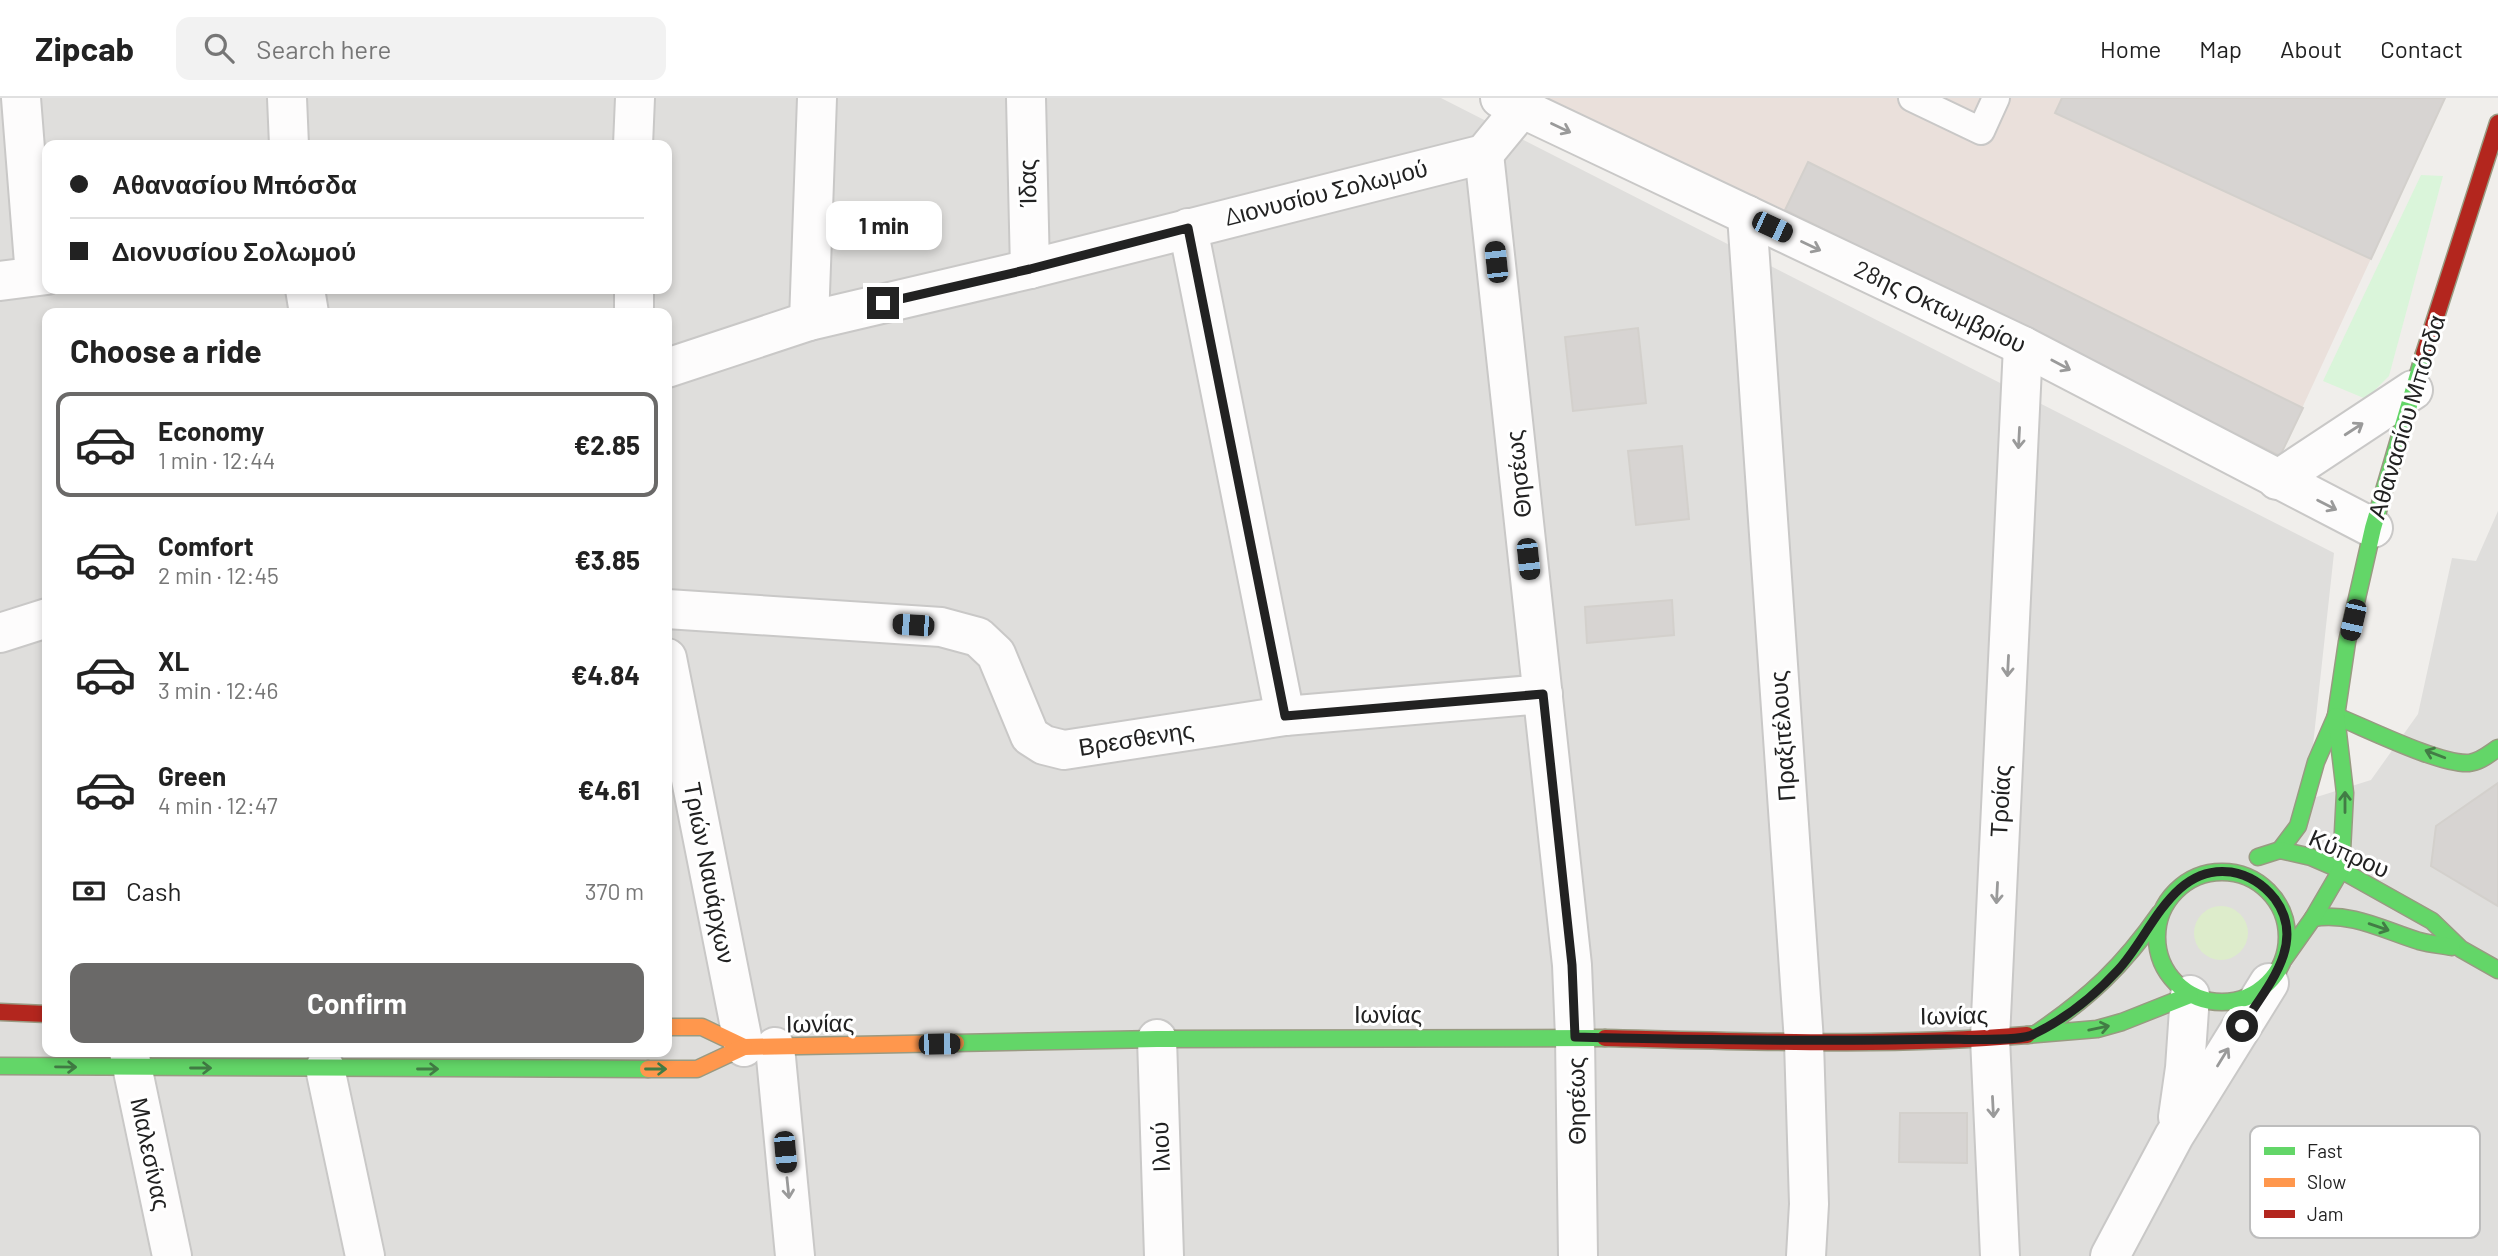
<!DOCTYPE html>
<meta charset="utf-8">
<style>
:root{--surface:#fff;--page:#f2f2f2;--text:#222;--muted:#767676;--line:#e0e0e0;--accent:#6a6968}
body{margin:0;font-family:Barlow,sans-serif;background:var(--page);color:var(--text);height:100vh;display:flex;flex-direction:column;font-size:26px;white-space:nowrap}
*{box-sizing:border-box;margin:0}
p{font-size:23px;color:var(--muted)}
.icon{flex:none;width:38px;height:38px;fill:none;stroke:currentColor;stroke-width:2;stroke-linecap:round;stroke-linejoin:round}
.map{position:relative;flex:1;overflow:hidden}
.sheet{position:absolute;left:42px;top:210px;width:630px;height:749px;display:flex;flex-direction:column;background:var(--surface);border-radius:14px;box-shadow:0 4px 10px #0003}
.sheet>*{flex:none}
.top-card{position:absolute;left:42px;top:42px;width:630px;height:154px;border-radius:14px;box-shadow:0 4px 10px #0003;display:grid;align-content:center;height:154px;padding:0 28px;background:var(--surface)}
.end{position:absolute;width:32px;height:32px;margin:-16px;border:9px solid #222;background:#fff;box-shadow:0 0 0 4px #fff}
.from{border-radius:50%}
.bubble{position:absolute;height:49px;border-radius:14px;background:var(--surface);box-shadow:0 4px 10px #0003;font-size:23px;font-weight:700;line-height:49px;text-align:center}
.car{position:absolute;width:21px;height:42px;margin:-21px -10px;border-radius:9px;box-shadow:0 0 5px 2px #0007;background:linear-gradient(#222 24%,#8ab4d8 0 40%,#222 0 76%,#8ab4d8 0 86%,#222 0)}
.top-card b{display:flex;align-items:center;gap:24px;height:66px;font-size:26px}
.top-card b+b{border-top:2px solid var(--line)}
.top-card i{width:18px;height:18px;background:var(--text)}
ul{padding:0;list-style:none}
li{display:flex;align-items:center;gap:21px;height:105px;margin:0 14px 10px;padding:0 14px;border:4px solid transparent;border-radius:14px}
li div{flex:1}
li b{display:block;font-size:26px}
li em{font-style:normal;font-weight:700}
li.on{border-color:var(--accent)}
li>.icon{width:63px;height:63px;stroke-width:1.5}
h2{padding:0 28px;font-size:32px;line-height:84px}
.pay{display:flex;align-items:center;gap:18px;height:77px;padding:0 28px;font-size:26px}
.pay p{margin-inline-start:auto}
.action{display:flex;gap:14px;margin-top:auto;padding:14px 28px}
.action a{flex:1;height:80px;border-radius:14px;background:var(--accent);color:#fff;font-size:28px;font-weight:700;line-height:80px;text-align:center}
header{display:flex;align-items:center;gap:42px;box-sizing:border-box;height:98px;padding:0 35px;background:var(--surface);border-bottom:2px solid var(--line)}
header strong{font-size:33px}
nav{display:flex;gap:38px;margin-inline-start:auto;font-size:24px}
.search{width:490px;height:63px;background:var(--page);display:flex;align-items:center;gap:18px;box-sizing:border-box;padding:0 24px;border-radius:14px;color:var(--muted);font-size:26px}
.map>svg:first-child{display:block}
</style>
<header>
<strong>Zipcab</strong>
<div class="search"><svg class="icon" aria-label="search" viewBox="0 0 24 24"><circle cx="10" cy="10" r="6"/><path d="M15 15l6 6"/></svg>Search here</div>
<nav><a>Home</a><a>Map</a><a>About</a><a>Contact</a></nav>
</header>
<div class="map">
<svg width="2498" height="1158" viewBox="0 0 2498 1158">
<rect width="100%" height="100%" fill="#f0eeeb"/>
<path fill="#dfdedc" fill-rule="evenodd" d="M0,0H1441L2334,455L2307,702L2371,682L2418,616L2452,460L2476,463L2498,413V1158H0ZM47,47H667V191H47ZM47,215H667V954H47Z"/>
<polygon fill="#eae0db" points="1535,0 2445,0 2280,358 1785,112"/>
<circle fill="#ddeccb" cx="2221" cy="835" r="27"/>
<polygon fill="#daf5da" points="2421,77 2443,78 2389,278 2366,301 2323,283"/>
<g fill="#d7d4d2" stroke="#d3d0cc" stroke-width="2">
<polygon points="2062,0 2445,0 2371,161 2055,15"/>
<polygon points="1808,64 2303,310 2280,358 1785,112"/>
<polygon points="1638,230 1646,305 1573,313 1565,239"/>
<polygon points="1682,348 1689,421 1636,427 1628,353"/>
<polygon points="1672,502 1674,537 1587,545 1585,509"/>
<polygon points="2498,685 2498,808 2431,768 2436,728"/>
<polygon points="1900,1015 1967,1015 1967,1065 1899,1064"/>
</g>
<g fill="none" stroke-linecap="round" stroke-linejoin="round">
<defs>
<polyline id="lane" points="1912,0 1981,33 1996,0"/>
<g id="street">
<polyline points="21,0 35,178"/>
<polyline points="287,0 289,47"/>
<polyline points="1026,0 1030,171"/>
<polyline points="1500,0 2023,248 2373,430"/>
<polyline points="633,47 635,0"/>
<polyline points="1484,56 1572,867 1575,939 1578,1158"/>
<polyline points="1747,117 1804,944 1809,1106 1806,1158"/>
<polyline points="1188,130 1285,618"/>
<polyline points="0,183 47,177"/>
<polyline points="305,191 309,215"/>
<polyline points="634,191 634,215"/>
<polyline points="809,223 817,0"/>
<polyline points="667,270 809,223 1030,171 1484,56 1521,11"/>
<polyline points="2277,382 2413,292"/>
<polyline points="667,511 941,529 978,539 996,556 1030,638 1044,647 1064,652 1285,618 1543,596"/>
<polyline points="0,535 47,520"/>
<polyline points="667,560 744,949"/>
<polyline points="1157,941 1164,1158"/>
<polyline points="775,949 795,1158"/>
<polyline points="129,954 172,1158"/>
<polyline points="325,970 365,1158"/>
<polyline points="2178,1019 2185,970 2190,897"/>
<polyline points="2000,1158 1990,940 2023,248"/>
<polyline points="2110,1158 2174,1038 2269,885"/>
</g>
<g id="fast">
<path d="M2336,618C2366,630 2440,667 2469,665C2480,664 2489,656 2498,650"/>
<polyline points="2280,752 2298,728 2316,664 2336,618 2347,544 2373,430 2424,256"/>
<polyline points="2258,759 2280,752 2311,759 2341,772 2432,823 2461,851 2498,872"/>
<circle cx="2222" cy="839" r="65"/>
<path d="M2313,820C2353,814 2383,832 2419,843C2430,846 2441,847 2452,849"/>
<polyline points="2284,861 2313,820 2341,772 2345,695 2336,618"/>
<path d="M2037,935C2090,899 2123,868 2160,815"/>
<polyline points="2027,937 2097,931 2122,924 2190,897"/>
<polyline points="956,945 1157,941 1605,940"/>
<polyline points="0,968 648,971"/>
</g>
<g id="slow">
<polyline points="667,929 702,929 744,949 956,945"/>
<polyline points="648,971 697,971 744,949"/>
</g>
<g id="jam">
<polyline points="2424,256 2498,25"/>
<polyline points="0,914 47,916"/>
<path d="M1605,940C1745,943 1887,949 2027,937"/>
</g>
</defs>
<use href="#lane" stroke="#c9c8c7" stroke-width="30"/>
<use href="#street" stroke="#c9c8c7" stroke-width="42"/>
<use href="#fast" stroke="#999a82" stroke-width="19"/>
<use href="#slow" stroke="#999a82" stroke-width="19"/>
<use href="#jam" stroke="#999a82" stroke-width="19"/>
<use href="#lane" stroke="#fdfcfc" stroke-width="26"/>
<use href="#street" stroke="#fdfcfc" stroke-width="38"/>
<use href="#fast" stroke="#63d668" stroke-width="16"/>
<use href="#slow" stroke="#ff974d" stroke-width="16"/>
<use href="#jam" stroke="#b3261e" stroke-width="16"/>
</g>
<defs><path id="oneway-shaft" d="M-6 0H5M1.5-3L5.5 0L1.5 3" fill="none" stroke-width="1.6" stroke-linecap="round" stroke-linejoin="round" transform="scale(1.75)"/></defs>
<g stroke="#9a9a9a">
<use href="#oneway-shaft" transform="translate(1561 30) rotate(25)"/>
<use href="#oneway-shaft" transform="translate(1811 148) rotate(25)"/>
<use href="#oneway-shaft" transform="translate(2061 267) rotate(28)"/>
<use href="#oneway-shaft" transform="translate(2354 331) rotate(-33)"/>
<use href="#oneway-shaft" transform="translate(2019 340) rotate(93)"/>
<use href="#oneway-shaft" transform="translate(2327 407) rotate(27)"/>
<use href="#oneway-shaft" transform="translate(2008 568) rotate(93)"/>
<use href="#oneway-shaft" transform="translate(1997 795) rotate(93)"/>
<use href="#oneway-shaft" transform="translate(2223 959) rotate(-58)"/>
<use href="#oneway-shaft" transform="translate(1993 1009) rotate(87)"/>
<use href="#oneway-shaft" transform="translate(788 1090) rotate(84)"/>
</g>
<g stroke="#427c45">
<use href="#oneway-shaft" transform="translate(2435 656) rotate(-159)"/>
<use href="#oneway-shaft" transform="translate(2345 704) rotate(-90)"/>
<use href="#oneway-shaft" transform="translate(2379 829) rotate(19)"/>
<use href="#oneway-shaft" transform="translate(2099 930) rotate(-12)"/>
<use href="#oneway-shaft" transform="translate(66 969) rotate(1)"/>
<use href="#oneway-shaft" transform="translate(201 970)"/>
<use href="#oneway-shaft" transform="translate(428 971)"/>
<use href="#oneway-shaft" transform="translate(656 971)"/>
</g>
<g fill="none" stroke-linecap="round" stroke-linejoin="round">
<path stroke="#222" stroke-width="9" d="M883,205L1030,171L1188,130L1285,618L1543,596L1572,867L1575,939C1699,942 1821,944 1945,941C1964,941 2020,944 2034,936C2065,921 2095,897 2118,872C2151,837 2172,766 2231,774C2249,777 2264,787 2275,801C2308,846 2265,891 2242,928"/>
</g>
<g text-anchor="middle" stroke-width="6" stroke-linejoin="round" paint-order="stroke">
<g font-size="24" fill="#222" stroke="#fff">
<text transform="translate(1028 85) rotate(-91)" y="8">Ίδας</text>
<text transform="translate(1326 95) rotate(-14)" y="8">Διονυσίου Σολωμού</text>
<text transform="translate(1940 209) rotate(25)" y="8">28ης Οκτωμβρίου</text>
<text transform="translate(2407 319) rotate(-73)" y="8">Αθανασίου Μπόσδα</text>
<text transform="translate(1519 376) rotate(-96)" y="8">Θησέως</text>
<text transform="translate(1783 638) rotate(-94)" y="8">Πραξιτέλους</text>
<text transform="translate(1136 641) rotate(-9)" y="8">Βρεσθενης</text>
<text transform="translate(2001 703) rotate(-87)" y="8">Τροίας</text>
<text transform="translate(2349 756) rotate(24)" y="8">Κύπρου</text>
<text transform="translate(709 775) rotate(79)" y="8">Τριών Ναυάρχων</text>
<text x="1388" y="925">Ιωνίας</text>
<text transform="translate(1954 918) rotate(-1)" y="8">Ιωνίας</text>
<text transform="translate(820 926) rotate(-1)" y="8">Ιωνίας</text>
<text transform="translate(1577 1003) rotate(-91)" y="8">Θησέως</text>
<text transform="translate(1161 1049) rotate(-92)" y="8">Ιλιού</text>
<text transform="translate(150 1056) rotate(78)" y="8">Μαλεσίνας</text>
</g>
</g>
<rect x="2250" y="1028" width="230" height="112" rx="10" fill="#fff" stroke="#bdbdbd" stroke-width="2"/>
<rect x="2264" y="1049" width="31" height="8" fill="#63d668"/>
<rect x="2264" y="1080" width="31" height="9" fill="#ff974d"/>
<rect x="2264" y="1112" width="31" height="8" fill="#b3261e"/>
<g font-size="19" fill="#222">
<text x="2307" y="1060">Fast</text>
<text x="2307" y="1091">Slow</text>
<text x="2307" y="1123">Jam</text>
</g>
</svg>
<i class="end from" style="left:2242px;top:928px"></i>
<i class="end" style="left:883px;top:205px"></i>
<div class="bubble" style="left:826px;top:103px;width:116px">1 min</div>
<i class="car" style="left:1772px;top:129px;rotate:115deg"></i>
<i class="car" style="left:1496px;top:164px;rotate:354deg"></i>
<i class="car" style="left:1528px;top:461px;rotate:174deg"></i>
<i class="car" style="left:2353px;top:522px;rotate:193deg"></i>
<i class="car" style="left:913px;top:527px;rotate:274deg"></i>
<i class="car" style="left:939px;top:946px;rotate:89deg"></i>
<i class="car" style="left:785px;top:1054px;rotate:175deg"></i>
<div class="top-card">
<b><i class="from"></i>Αθανασίου Μπόσδα</b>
<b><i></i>Διονυσίου Σολωμού</b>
</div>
<section class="sheet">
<h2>Choose a ride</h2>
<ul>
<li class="on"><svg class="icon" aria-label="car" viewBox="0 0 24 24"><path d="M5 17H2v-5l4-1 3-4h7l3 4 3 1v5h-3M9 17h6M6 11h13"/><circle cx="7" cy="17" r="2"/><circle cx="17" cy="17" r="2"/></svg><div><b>Economy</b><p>1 min · 12:44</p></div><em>€2.85</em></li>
<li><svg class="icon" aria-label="car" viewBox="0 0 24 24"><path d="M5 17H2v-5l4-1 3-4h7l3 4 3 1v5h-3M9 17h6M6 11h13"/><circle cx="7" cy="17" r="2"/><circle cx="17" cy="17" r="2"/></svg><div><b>Comfort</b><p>2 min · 12:45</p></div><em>€3.85</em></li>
<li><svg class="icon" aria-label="car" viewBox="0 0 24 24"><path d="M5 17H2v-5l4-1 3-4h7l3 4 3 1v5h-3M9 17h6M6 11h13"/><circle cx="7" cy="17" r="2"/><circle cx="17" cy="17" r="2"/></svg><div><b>XL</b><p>3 min · 12:46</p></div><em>€4.84</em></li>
<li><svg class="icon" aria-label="car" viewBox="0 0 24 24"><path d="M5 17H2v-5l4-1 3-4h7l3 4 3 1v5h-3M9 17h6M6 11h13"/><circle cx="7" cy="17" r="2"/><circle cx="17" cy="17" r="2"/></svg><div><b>Green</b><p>4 min · 12:47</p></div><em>€4.61</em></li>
</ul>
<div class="pay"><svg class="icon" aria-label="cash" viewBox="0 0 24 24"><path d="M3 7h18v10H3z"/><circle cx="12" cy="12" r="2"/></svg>Cash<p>370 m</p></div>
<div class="action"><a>Confirm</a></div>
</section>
</div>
